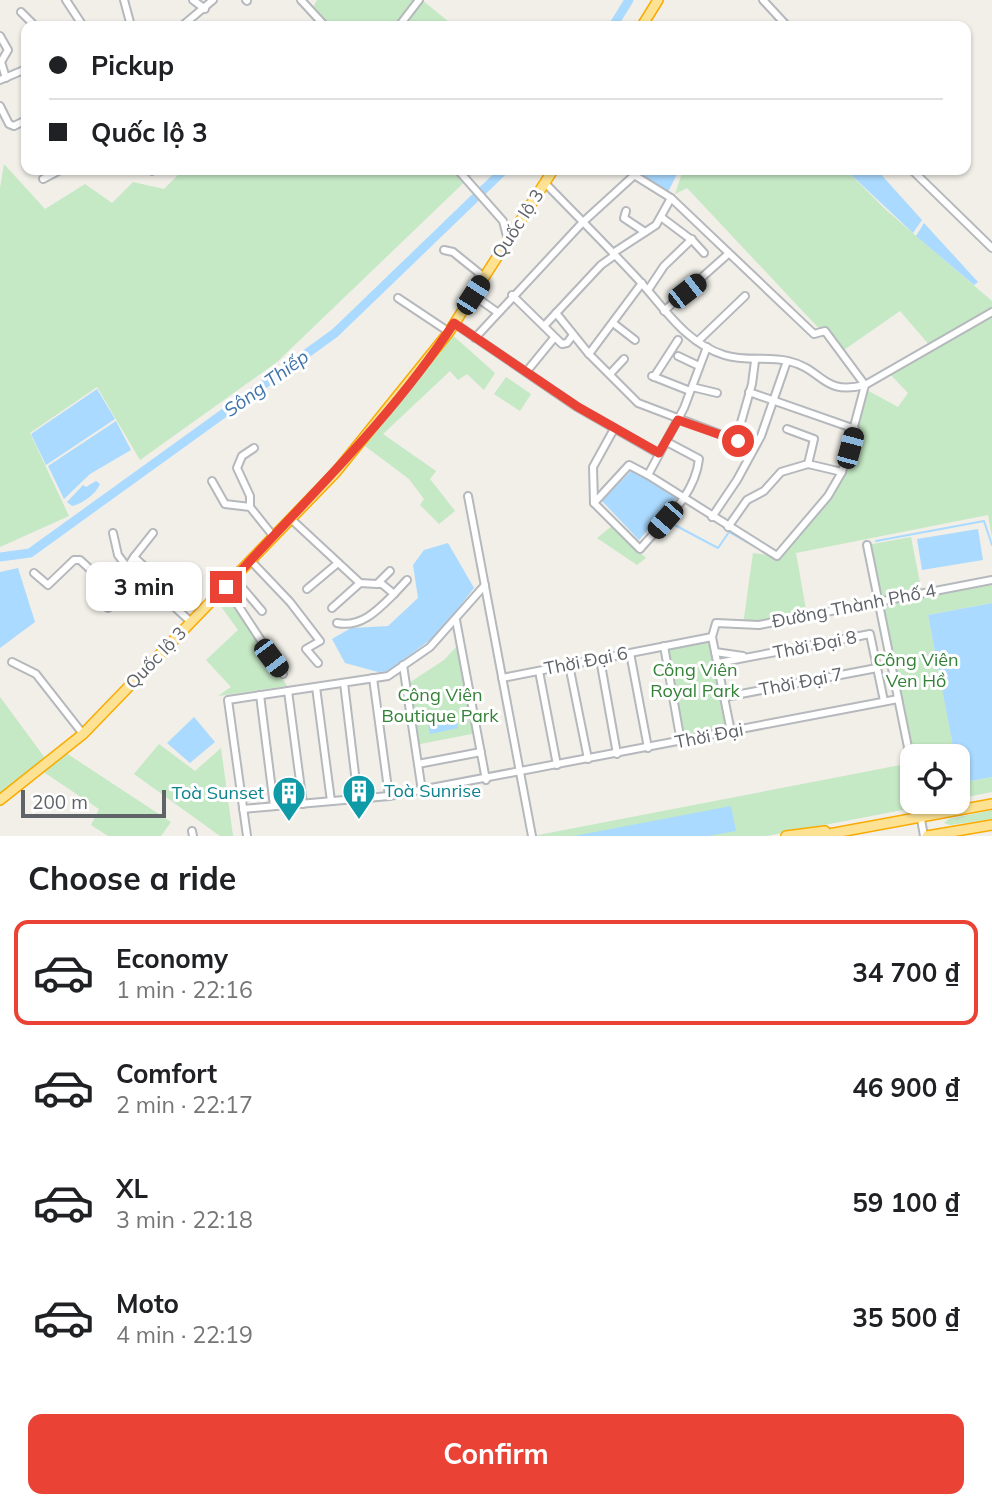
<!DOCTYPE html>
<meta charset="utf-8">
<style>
:root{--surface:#fff;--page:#f6f6f6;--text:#202124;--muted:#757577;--line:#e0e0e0;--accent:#ea4335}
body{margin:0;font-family:Mulish,sans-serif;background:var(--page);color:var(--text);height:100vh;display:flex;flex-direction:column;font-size:26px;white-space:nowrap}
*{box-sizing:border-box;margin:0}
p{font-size:23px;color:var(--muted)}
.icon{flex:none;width:38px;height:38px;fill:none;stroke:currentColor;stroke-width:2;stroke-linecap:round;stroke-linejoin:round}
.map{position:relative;height:836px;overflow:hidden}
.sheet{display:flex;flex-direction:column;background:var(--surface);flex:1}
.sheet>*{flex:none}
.top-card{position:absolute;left:21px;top:21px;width:950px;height:154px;border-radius:14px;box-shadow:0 2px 5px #0004;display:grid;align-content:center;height:154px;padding:0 28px;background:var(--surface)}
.tools{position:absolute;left:900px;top:744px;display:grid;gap:14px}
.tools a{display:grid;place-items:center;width:70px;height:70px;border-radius:14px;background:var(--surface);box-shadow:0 2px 5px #0004;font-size:35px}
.scale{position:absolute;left:21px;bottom:18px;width:145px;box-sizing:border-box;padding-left:7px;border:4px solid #5f6368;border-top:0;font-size:19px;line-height:24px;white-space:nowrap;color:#5f6368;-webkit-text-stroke:5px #fff;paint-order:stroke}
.end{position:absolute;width:32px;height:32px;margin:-16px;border:9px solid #ea4335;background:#fff;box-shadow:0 0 0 4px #fff}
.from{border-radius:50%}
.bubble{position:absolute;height:49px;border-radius:14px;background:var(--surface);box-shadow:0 2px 5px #0004;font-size:23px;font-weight:700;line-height:49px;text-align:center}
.car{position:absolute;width:21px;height:42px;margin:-21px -10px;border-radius:9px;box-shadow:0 0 5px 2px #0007;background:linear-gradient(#222 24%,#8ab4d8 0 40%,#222 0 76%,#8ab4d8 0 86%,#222 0)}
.top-card b{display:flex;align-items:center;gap:24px;height:66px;font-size:26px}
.top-card b+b{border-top:2px solid var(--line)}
.top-card i{width:18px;height:18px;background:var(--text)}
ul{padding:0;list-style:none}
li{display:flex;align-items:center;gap:21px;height:105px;margin:0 14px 10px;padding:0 14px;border:4px solid transparent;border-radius:14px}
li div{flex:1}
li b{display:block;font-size:26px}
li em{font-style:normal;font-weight:700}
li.selected{border-color:var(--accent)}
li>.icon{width:63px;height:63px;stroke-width:1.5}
h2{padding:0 28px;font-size:32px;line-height:84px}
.button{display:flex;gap:14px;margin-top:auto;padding:14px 28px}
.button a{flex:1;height:80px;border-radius:14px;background:var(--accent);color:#fff;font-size:28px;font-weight:700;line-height:80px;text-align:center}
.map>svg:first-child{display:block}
</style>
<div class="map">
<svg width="992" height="836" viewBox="0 0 992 836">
<rect width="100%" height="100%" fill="#f1efe8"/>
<g fill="#c5e8c5">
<polygon points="317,0 422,0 454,26 310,26 317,18 311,11"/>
<polygon points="4,164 45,209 85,184 112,203 133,182 164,189 183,170 477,170 277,362 140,460 97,387 30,433 69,516 0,547 0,188"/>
<polygon points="683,170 825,170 827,173 832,170 846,170 886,210 992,301 992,537 988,515 796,553 807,615 743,625 753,553 776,556 828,496 842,472 865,389 898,407 908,393 888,372 931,347 900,311 841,352 687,188 675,194"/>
<polygon points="449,332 495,373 484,390 467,374 458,380 450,371 383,434 436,471 430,479 455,511 439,524 420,505 424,499 409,479 361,443"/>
<polygon points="506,377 531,394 520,411 494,394"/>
<polygon points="612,526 646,558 637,565 597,538"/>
<polygon points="911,537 922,593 992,580 992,603 928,615 955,756 912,756 912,802 944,802 767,836 533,836 911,763 867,545"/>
<polygon points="226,587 287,686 218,696 231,687 206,660 238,630 215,598"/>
<polygon points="712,637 731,732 681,742 664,646"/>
<polygon points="460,643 477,733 415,745 406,685 444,660"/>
<polygon points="0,697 48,762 63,751 171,822 161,836 108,836 91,825 99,809 39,769 0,800"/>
<polygon points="159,744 195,771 221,748 233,836 220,836 134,774"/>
<polygon points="957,766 961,783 992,777 992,792 957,799"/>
<polygon points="992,810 992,819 950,825 944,823 949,819"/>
</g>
<g fill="#aadaff">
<polygon points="646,170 679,170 668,192 639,177"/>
<polygon points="846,170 877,170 922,220 913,233"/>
<polygon points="924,223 978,282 974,285 916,236"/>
<polygon points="97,389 115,419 46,465 31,434"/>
<polygon points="116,421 131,450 90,474 64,499 48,466"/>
<polygon points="632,470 678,497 639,540 602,501"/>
<path d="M96,481L100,484C96,494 82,504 72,506L67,502L83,485L86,487Z"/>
<polygon points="978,529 983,560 922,570 917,539"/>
<polygon points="448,543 474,588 438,634 388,671 378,672 345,663 332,639 351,628 388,626 418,598 413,565 424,550"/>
<polygon points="18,568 35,622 0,648 0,572"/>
<polygon points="992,603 992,777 960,783 928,615"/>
<polygon points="443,716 456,717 458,728 430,734 428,723"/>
<polygon points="194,717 215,742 190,763 167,743"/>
<polygon points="731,806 736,831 708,836 574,836"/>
</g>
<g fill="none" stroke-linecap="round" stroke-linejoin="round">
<g stroke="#aadaff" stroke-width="2">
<polyline points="669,522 718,548 729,532 777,559"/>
<polyline points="876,541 984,521 992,545"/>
</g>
<g stroke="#aadaff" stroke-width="9">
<polyline points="613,26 629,0"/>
<polyline points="0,557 30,553 335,333 504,170"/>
</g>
<defs>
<g id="minor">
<polyline points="66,0 83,26"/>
<polyline points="124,0 131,26"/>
<polyline points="193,0 205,9"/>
<polyline points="246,0 247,1"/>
<polyline points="301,0 325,26"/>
<polyline points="763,0 787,26"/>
<polyline points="21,12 35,26"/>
<polyline points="182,26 213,0"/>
<polyline points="399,26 419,0"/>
<polyline points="0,36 8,50 1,62 6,78"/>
<polyline points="0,80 26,69"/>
<polyline points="0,106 9,124 14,126 26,120"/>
<polyline points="151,170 152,171"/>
<polyline points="458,170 503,221 508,240"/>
<polyline points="912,170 992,248"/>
<polyline points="634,175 671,198 814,334 825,331 865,385 842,472 808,464 781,472 764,491 747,500 728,527"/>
<polyline points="43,179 60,170"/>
<path d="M545,183C575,214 605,244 634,275C662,304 683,342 724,355C746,362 767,356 788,361C824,369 821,396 865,385L992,312"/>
<polyline points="626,211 624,218 645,232"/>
<polyline points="661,217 693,241 704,253"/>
<polyline points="444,250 453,252 484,277"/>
<polyline points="613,253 656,225 671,198"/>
<polyline points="648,290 664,266 692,239"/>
<polyline points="473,295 497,312"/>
<polyline points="512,295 562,344 567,343 573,335"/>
<polyline points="398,298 449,332"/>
<polyline points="664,311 727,255"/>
<polyline points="556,313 589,354 638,403 738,441"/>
<polyline points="454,323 577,407 659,454"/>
<polyline points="613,323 635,340"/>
<polyline points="544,326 601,265 615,255"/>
<polyline points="475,338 583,222 640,170"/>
<polyline points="698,341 745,296"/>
<polyline points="589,354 642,283"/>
<polyline points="678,356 699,366"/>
<polyline points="527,371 554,338"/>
<polyline points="610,374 624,359"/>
<polyline points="652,376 690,391"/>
<polyline points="654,377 678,340"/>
<polyline points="692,387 717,393"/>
<polyline points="749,392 855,429"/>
<path d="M614,429L593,467L594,503L640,549C663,522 695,496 699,459L667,442"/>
<polyline points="787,429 814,439 808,464"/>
<polyline points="736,440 752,384 755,361"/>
<polyline points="648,475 777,556 828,496 842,472"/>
<polyline points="212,481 225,504 250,507 274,537"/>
<polyline points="468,496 532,836"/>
<polyline points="594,503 629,465 648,475 684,408 707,347"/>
<polyline points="250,507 250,496 237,468 242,456 254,448"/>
<polyline points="712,517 737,480 761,436 787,361"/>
<polyline points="291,519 360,583 377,584 390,571"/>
<polyline points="113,533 118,555 127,567"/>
<polyline points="867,545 912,767"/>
<polyline points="134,557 153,533"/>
<polyline points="251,561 290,602 320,641 306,649 318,663"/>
<polyline points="34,573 48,585 74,560 80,560 92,571 156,590 191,622"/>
<polyline points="234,578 262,611"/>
<polyline points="226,587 283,674"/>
<polyline points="307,589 338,563"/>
<polyline points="394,594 407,580"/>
<polyline points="108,608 120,579 134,557 160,581"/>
<polyline points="332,608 360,583"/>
<polyline points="456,620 486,780"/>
<path d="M337,623C361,628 378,610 394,594L382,584H377"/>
<polyline points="664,646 681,742"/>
<polyline points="715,652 743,656"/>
<polyline points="630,653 648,748"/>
<polyline points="600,659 617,754"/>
<polyline points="12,662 36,674 83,734"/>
<polyline points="718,663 870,634 884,701"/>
<polyline points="403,665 422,791"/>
<polyline points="569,665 588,759"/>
<polyline points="539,671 557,765"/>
<polyline points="373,678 389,796"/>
<polyline points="502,678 712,637"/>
<polyline points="344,683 358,799"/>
<polyline points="316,687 331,801"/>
<polyline points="288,691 303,804"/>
<polyline points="260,695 274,806"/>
<polyline points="725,697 877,668"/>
<polyline points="731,732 712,637 716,623 759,625 992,580"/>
<polyline points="418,764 481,752"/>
<polyline points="918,802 924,836"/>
<polyline points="243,809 389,796 898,699"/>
<polyline points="192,831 193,836"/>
<polyline points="247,836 228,700 388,676 430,647 485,585"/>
</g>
<g id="highway">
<polyline points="642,26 658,0"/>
<polyline points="0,800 83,734 336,472 449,332 553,170"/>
<polyline points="786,836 825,831"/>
<polyline points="818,836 992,804"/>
<polyline points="927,836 992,825"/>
</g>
</defs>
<use href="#minor" stroke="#b5b8bc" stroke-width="10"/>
<use href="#highway" stroke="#f9ab00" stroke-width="12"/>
<use href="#minor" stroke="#fff" stroke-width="6"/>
<use href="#highway" stroke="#fde293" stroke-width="9"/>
</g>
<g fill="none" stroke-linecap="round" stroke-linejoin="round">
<path stroke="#ea4335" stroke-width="9" d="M226,587C304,501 390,421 454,323L578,407L659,453L678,420L738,441"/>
</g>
<defs>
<symbol id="building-pin" viewBox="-11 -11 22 30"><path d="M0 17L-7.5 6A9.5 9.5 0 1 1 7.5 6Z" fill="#0f9aa8" stroke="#fff"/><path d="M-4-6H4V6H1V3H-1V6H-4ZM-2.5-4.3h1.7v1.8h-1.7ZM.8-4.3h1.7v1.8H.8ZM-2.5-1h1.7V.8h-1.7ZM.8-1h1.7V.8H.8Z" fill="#fff"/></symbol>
</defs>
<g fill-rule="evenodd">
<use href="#building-pin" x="340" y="772" width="38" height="52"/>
<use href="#building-pin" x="270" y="774" width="38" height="52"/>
</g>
<g text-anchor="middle" stroke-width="6" stroke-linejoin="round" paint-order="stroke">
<g font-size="18" fill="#5f6368" stroke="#fff">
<text transform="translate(518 224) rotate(-57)" y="6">Quốc lộ 3</text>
<text transform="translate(854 606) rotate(-11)" y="6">Đường Thành Phố 4</text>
<text transform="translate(815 645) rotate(-11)" y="6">Thời Đại 8</text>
<text transform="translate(156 658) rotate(-46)" y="6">Quốc lộ 3</text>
<text transform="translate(586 661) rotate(-11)" y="6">Thời Đại 6</text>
<text transform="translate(801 682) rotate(-11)" y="6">Thời Đại 7</text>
<text transform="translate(709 736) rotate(-11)" y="6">Thời Đại</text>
</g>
<g font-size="18" fill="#348238" stroke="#fff">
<text x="916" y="666">Công Viên<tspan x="916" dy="21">Ven Hồ</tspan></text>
<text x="695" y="676">Công Viên<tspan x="695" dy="21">Royal Park</tspan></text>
<text x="440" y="701">Công Viên<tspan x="440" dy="21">Boutique Park</tspan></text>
</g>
<g font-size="18" fill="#0d838f" stroke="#fff" text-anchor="start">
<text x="384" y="797">Toà Sunrise</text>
<text x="264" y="799" text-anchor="end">Toà Sunset</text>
</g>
<g font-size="19" font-style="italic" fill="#4174aa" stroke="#fff">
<text transform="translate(266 383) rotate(-36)" y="7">Sông Thiếp</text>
</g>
</g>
</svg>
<div class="tools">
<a><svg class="icon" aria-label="locate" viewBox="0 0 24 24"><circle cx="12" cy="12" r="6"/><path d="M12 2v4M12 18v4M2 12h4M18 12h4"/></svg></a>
</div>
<div class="scale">200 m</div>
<i class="end from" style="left:738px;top:441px"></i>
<i class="end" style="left:226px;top:587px"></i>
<div class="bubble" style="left:86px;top:562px;width:116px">3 min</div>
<i class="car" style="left:687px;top:291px;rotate:52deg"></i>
<i class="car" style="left:473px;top:295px;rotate:33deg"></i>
<i class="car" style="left:850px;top:448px;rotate:15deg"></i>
<i class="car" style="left:665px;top:520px;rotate:221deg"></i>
<i class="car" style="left:271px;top:658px;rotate:143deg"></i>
<div class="top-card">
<b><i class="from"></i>Pickup</b>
<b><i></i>Quốc lộ 3</b>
</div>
</div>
<section class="sheet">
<h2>Choose a ride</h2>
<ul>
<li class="selected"><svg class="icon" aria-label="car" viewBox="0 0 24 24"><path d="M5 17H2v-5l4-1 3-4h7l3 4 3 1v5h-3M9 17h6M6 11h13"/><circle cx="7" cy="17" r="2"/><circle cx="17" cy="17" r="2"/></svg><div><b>Economy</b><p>1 min · 22:16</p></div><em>34 700 ₫</em></li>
<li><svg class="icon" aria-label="car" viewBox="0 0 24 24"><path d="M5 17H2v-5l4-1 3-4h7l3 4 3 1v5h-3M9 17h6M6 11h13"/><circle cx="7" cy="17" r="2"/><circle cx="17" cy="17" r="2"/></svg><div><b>Comfort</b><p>2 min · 22:17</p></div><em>46 900 ₫</em></li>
<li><svg class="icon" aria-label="car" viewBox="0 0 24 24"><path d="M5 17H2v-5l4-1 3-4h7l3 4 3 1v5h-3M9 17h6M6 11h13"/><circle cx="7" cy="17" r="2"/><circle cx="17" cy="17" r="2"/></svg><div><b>XL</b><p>3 min · 22:18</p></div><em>59 100 ₫</em></li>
<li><svg class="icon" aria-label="car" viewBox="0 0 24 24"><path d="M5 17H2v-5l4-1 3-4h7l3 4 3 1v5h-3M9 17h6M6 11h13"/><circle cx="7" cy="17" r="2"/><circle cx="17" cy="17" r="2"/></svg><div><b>Moto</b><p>4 min · 22:19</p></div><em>35 500 ₫</em></li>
</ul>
<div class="button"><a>Confirm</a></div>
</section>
